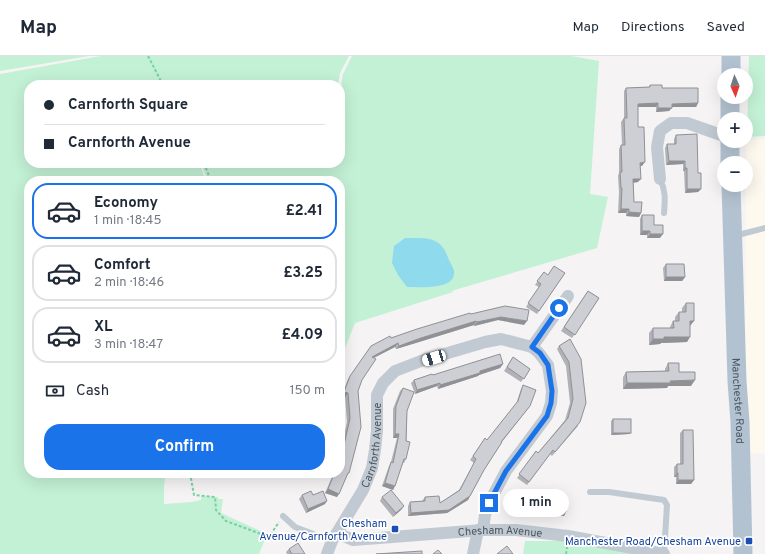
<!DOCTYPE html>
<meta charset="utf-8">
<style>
:root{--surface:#fff;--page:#f2f2f3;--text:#1f2937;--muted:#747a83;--line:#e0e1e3;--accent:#1a73e8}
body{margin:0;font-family:Overpass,sans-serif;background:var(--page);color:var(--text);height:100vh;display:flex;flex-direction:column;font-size:15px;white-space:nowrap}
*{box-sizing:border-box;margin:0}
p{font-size:13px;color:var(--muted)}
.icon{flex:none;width:22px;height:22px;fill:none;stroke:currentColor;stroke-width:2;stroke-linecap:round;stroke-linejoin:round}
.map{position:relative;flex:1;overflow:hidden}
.side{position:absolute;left:24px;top:120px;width:321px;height:302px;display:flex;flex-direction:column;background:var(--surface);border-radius:16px;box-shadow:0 4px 16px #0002}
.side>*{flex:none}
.hud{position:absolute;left:24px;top:24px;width:321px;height:88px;border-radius:16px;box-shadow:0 4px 16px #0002;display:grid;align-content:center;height:88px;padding:0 20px;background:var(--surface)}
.needle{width:26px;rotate:177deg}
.fabs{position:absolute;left:717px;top:12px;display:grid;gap:8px}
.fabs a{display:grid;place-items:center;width:36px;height:36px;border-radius:50%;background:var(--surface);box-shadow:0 4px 16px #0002;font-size:20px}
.end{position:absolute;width:18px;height:18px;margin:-9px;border:5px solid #1a73e8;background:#fff;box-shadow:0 0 0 2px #fff}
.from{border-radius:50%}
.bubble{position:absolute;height:28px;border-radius:14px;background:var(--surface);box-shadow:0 4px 16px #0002;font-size:13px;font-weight:700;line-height:28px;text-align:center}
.car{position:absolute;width:12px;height:24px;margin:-12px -6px;border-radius:5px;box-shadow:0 0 3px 1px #0007;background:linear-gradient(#fff 24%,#345 0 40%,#fff 0 76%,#345 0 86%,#fff 0)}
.hud b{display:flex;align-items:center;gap:14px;height:38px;font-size:15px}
.hud b+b{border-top:1px solid var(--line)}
.hud i{width:10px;height:10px;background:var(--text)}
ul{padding:7px 0 0;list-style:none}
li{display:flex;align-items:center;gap:12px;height:56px;margin:0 8px 6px;padding:0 12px;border:2px solid var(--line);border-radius:16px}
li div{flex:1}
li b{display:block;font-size:15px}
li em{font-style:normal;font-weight:700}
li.selected{border-color:var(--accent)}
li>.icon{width:36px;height:36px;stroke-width:1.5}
.pay{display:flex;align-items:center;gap:10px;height:44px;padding:0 20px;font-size:15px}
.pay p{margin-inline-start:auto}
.cta{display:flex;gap:8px;margin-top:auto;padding:8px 20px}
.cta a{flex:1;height:46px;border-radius:16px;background:var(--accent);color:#fff;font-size:16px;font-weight:700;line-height:46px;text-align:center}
header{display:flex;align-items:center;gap:24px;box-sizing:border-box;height:56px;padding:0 20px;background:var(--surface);border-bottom:1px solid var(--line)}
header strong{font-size:19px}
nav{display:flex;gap:22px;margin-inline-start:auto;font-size:14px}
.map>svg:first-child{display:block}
</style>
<header>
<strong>Map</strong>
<nav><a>Map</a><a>Directions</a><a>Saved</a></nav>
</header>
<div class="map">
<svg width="765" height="498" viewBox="0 0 765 498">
<rect width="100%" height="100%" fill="#f5f3f3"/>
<polygon fill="#fdf9ef" points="765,83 765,398 745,397 746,85 746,84"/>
<g fill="#c3f1d5">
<polygon points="0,0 89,0 0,15"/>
<polygon points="101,0 349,0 340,17 338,29 29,29 29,107 207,107 200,109 206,125 29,125 29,417 166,417 164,429 164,448 192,446 201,444 201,440 218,441 218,443 223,443 221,457 267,478 259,498 0,498 0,18"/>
<polygon points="352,0 571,0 599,5 590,138 608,141 597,192 458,233 452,235 453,236 355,267 340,305 340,125 208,125 202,110 214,107 340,107 340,37 343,18"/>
<polygon points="749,0 765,0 765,80 747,81"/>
<polygon points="525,485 565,485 635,498 523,498"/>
</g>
<path fill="#90daee" d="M405,182C413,182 429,181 435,185C443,189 446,196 449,204C451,208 455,214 454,218C453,234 418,231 407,231L398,219L392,207L394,190Z"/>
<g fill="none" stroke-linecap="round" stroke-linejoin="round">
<g stroke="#7ad0a6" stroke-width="2" stroke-dasharray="3 2" stroke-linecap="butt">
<polyline points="148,0 163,29"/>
<polyline points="204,107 211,125"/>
<polyline points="190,417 194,439 215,441 216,454 226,465 269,481 279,466"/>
<polyline points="566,498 567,491"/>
</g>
<g stroke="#c1cad2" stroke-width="6">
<path d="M660,123C666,135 665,144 664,157"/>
<polyline points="734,180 765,172"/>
<polyline points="590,436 609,436 664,444 667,449 664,498"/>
<polyline points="283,460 295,471 332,485"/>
</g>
<g stroke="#c1cad2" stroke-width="12">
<polyline points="660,123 657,91 660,75 671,67 687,67 724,80"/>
<polyline points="532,291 568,240"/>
<path id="s1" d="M337,477L353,484L483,474H516L568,480L664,498"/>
<path id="s2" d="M327,498L332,485L363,434L372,412L375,394L377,375V339L383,327L395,315L421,305L485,286L501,283L532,291L539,297L548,309L552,335L551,347L547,360L506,415L489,447L485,459L483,474"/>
<polyline points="473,498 478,474"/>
</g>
<g stroke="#b3c2d1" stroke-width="19">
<polyline points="731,19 731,0"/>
<polyline points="730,63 730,41"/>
<polyline points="730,85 730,107"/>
<path id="s3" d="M731,129L737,325L740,366L743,498"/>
</g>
</g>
<g fill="#b0b2b7">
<polygon points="650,29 662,32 698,47 696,51 672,51 669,55 656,56 656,51 638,51 638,71 642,110 640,110 638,126 633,127 634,146 641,157 639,161 626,160 626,157 618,157 619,136 618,120 619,117 619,93 621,89 622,89 621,66 624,62 624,35 626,32 649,31"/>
<polygon points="676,79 698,117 701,133 698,136 685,137 684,115 683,115 683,108 666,109 665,92 667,88 674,88 674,83"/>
<polygon points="642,159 654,169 660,182 647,182 647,179 640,179 640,163"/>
<polygon points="666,208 685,221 682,225 664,225 663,212"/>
<polygon points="565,217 537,258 526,251 539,231 535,229 541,220"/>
<polygon points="588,235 599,242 572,282 561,275"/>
<polygon points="686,247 690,270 687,286 661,287 660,288 649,289 649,277 653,272 670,272 670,271 673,265 675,265 675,261 679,256 682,256 682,252"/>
<polygon points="471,258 524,269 498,264 474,270 474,269 419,286 396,293 395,291 374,302 362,324 358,335 346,420 337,441 325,437 332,421 335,417 340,417 340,398 347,366 345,341 342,339 348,323 371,290 391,282"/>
<polygon points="570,283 578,370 552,400 550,398 527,429 517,422 536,395 538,397 565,364 570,347 566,310 557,293 559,290"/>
<polygon points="513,301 530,313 521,326 504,315"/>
<polygon points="668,307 679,316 691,330 668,330 667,332 623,333 623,321 626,316 665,315 665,313"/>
<polygon points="503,308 500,312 479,319 478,320 438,333 437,330 415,338 411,327 414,324 433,319"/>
<polygon points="523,329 530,350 502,386 484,414 470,440 468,444 447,457 408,460 408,450 410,446 422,445 425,441 440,447 459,434 474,407 470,404 485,382 487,384 516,348 521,333"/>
<polygon points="403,332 407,355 406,403 404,407 403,407 393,434 382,430 389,410 391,406 397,382 393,382 393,353 400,335"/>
<polygon points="613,363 629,378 611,379 611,365"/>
<polygon points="683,374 694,424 691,428 676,428 676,421 674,421 674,411 677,408 680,408 680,377"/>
<polygon points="302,439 325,448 306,457 299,443"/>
<polygon points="382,441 402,453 393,461 380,445"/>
<polygon points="546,443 566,456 564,460 542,458 544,446"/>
<polygon points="289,493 305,498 287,498 286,496"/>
</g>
<g fill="#909195">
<polygon points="658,47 656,51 635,51 638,48"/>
<polygon points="698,47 696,51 669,51 672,48"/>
<polygon points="658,52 672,52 669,55 656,56"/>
<polygon points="669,105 685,105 683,108 666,109"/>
<polygon points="645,106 642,110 637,110 640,107"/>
<polygon points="685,112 687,112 684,115 683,115"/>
<polygon points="633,123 641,123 638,126 630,127"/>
<polygon points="687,133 701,133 698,136 685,137"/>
<polygon points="621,153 629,153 626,157 618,157"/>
<polygon points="629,156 641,157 639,161 626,160"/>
<polygon points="642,175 650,175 647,179 640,179"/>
<polygon points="650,178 663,178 660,182 647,182"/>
<polygon points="666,221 685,221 682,225 664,225"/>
<polygon points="501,261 527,265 524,269 498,264 474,270 477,266"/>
<polygon points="476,265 474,269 419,286 396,293 399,290 421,282"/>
<polygon points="690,265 694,265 690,270"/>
<polygon points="664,281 690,281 687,286 661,287 660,288 649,289 653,283"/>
<polygon points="398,287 395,291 369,304 372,301"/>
<polygon points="503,308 500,312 479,319 478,320 438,333 440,329 480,315"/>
<polygon points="695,324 691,330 668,330 667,332 623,333 627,327 670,325"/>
<polygon points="440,327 437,330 415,338 417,334"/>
<polygon points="344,336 348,337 345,341 342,339"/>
<polygon points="613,377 631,377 629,378 611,379"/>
<polygon points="395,378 399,378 397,382 393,382"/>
<polygon points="677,417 678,417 676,421 674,421"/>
<polygon points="678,424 694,424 691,428 676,428"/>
<polygon points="385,427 395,430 393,434 382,430"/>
<polygon points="328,433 339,438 337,441 325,437"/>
<polygon points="470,440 468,444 447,457 408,460 411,457"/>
<polygon points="327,445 325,448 306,457 308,453"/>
<polygon points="404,450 402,453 393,461 396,457"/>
<polygon points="545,454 566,456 564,460 542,458"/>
</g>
<g fill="#cdcfd5" stroke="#909195">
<polygon points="650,29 662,29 662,32 698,32 698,47 672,48 672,52 658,52 658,47 638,48 638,71 644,71 645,106 640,107 641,123 633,123 634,146 642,146 641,157 629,156 629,153 621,153 622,132 621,132 620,116 622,116 621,89 625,89 624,62 627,62 626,32 650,31"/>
<polygon points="697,78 698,117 701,117 701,133 687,133 687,112 685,112 685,105 669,105 667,88 676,88 676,79"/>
<polygon points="642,159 654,159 654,169 663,169 663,178 650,178 650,175 642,175"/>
<polygon points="666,208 684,208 685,221 666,221"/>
<polygon points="554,210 565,217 539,255 528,247 541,228 537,225 544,216 548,219"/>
<polygon points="588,235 599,242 575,279 564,271"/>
<polygon points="686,247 694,247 694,265 690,265 690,281 664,281 664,283 653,283 653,272 674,272 673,265 679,265 679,256 686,256"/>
<polygon points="505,250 529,254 527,265 501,261 477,266 476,265 421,282 399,290 398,287 372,301 376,303 362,324 358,335 361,371 349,417 348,417 339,438 328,433 334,418 336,418 336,417 340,417 340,403 344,389 350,362 348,337 344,336 350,320 371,290 390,280 391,282 417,273 470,257 471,258"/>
<polygon points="570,283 581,303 586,347 580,366 555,396 553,394 529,426 519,418 536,395 538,397 568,362 573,343 569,306 559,290"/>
<polygon points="500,298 503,308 480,315 480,317 440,329 440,327 417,334 414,324 432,318 433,319"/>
<polygon points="513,301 530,313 524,323 507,311"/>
<polygon points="668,307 679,307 679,316 695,316 695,324 670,325 671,327 627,327 626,316 669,315"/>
<polygon points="523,329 536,334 530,350 501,386 502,386 484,414 470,440 449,454 411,457 410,446 425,445 425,441 439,440 440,447 460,434 476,403 473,400 485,382 487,384 518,345"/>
<polygon points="403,332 414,336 407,355 406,385 410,386 406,403 404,403 395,430 385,427 391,406 393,407 399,378 395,378 396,350"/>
<rect x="613" y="363" width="18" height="14"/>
<polygon points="683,374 693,374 694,424 678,424 678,417 677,417 677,408 683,408"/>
<polygon points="391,434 404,450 396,457 382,441"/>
<polygon points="311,435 313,439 323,435 327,445 308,453 302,439"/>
<polygon points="546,443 567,445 566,456 545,454"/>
<polygon points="298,487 305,498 292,498 289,493"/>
<polygon points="507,490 513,498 497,498"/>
<polygon points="438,494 442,498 433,498"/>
<polygon points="422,495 422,498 376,498"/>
</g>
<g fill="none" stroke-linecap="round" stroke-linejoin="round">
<polyline stroke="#1a73e8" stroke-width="5" points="489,447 506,415 547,360 551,347 552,335 548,309 540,297 532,291 559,252"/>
</g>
<g fill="#1a4fb4" stroke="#fff" stroke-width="1.5">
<rect x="391" y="469" width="8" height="8" rx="2"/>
<rect x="745" y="481" width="8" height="8" rx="2"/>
</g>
<g text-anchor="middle" stroke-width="3.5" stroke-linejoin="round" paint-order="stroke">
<g font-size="11" fill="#4a5661" stroke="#fff">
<text dy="4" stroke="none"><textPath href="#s3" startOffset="216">Manchester Road</textPath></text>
<text dy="4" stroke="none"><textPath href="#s2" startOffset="120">Carnforth Avenue</textPath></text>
<text dy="4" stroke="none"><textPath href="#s1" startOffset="165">Chesham Avenue</textPath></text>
</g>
<g font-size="11" fill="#164399" stroke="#fff" text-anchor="end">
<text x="387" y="471">Chesham<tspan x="387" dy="13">Avenue/Carnforth Avenue</tspan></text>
<text x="741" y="489">Manchester Road/Chesham Avenue</text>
</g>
</g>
</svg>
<div class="fabs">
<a><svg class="needle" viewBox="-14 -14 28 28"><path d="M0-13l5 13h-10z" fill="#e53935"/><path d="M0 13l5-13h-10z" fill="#747a83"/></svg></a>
<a>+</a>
<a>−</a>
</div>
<i class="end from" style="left:559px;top:252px"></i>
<i class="end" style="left:489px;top:447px"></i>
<div class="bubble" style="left:503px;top:433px;width:66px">1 min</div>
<i class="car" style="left:434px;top:302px;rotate:253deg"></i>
<div class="hud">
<b><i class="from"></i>Carnforth Square</b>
<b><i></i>Carnforth Avenue</b>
</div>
<section class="side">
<ul>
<li class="selected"><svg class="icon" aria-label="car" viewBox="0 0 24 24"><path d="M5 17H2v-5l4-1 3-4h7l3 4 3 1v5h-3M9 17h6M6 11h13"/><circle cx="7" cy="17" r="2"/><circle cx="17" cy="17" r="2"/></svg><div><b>Economy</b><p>1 min · 18:45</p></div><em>£2.41</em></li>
<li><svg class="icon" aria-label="car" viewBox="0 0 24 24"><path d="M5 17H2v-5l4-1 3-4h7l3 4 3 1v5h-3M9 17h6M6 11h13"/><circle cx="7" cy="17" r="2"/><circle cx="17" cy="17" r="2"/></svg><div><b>Comfort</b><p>2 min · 18:46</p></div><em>£3.25</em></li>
<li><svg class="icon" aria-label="car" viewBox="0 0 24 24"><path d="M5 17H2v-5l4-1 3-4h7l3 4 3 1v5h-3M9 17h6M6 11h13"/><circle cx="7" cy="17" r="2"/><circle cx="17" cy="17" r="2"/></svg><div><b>XL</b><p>3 min · 18:47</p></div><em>£4.09</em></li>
</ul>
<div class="pay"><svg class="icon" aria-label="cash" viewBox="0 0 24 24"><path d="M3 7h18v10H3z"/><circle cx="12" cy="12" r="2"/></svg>Cash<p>150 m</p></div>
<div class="cta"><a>Confirm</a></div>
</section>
</div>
